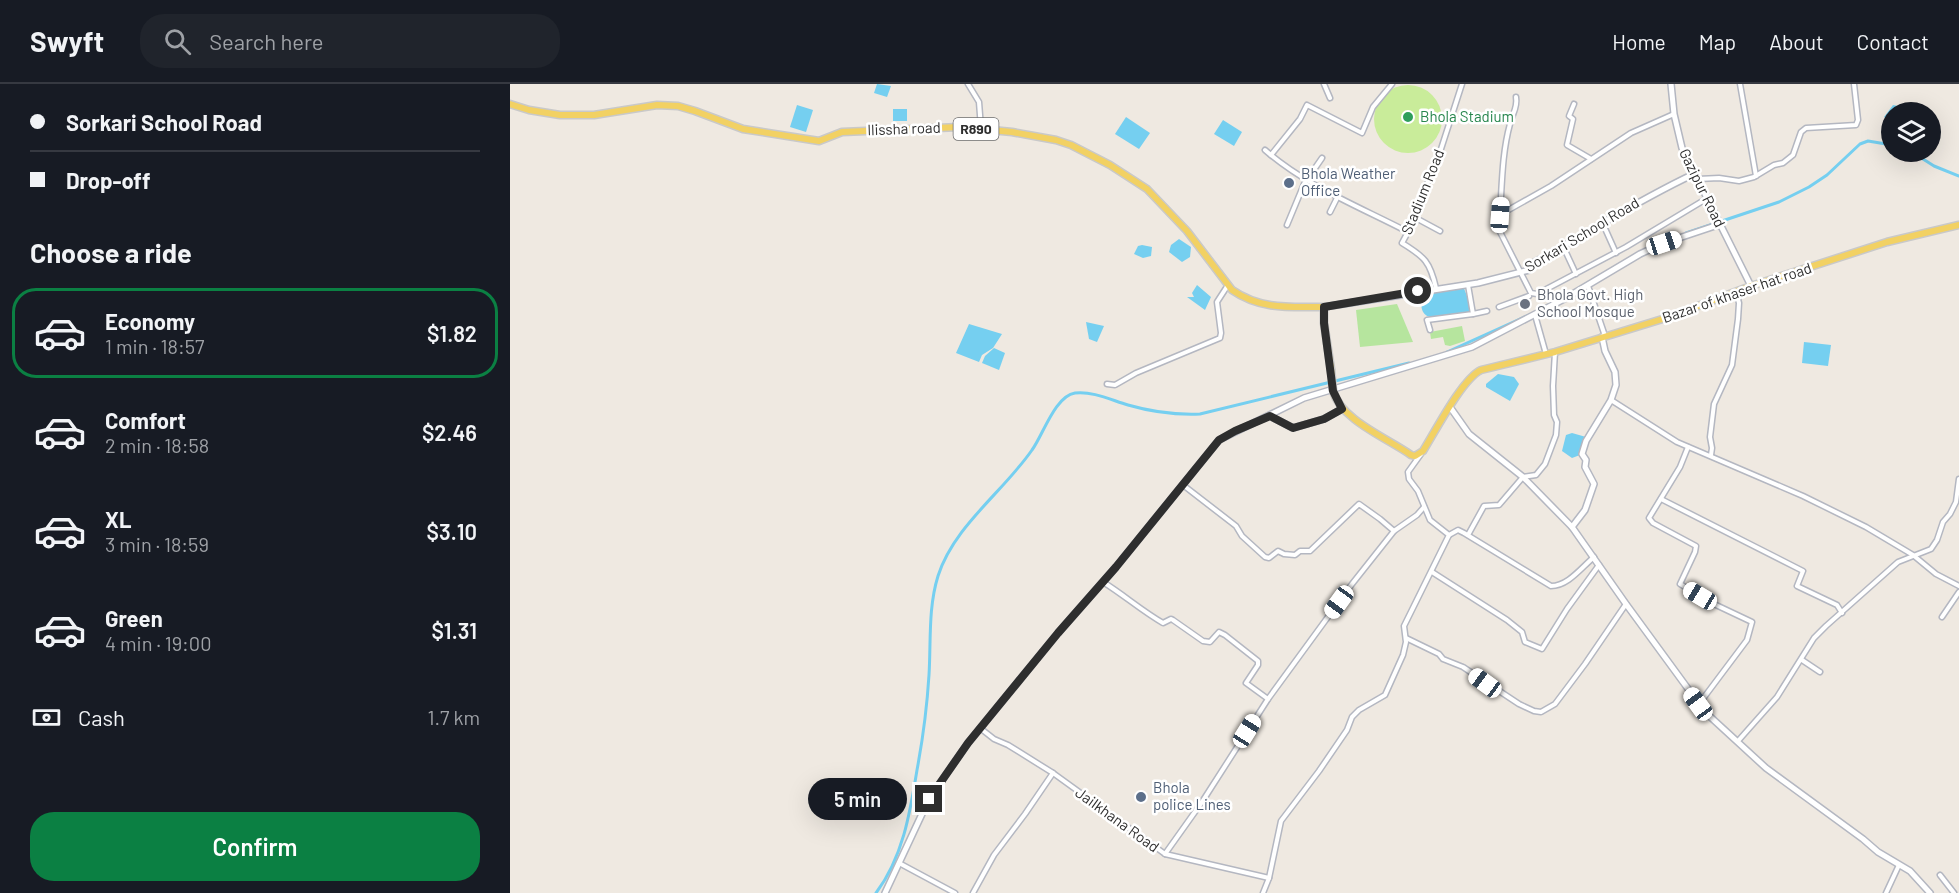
<!DOCTYPE html>
<meta charset="utf-8">
<style>
:root{--surface:#171b24;--page:#20242c;--text:#f1f3f6;--muted:#9ea1a6;--line:#363941;--accent:#0b8043}
body{margin:0;font-family:Barlow,sans-serif;background:var(--page);color:var(--text);height:100vh;display:flex;flex-direction:column;font-size:22px;white-space:nowrap}
*{box-sizing:border-box;margin:0}
p{font-size:20px;color:var(--muted)}
.icon{flex:none;width:33px;height:33px;fill:none;stroke:currentColor;stroke-width:2;stroke-linecap:round;stroke-linejoin:round}
.map{position:relative;flex:1;overflow:hidden}
.side{display:flex;flex-direction:column;background:var(--surface);width:510px}
.side>*{flex:none}
.guide{display:grid;align-content:center;height:132px;padding:0 30px;background:var(--surface)}
.fabs{position:absolute;left:1371px;top:18px;display:grid;gap:12px}
.fabs a{display:grid;place-items:center;width:60px;height:60px;border-radius:50%;background:var(--surface);box-shadow:0 6px 24px #0002;font-size:30px}
.end{position:absolute;width:27px;height:27px;margin:-14px;border:8px solid #2e2e2e;background:#fff;box-shadow:0 0 0 3px #fff}
.from{border-radius:50%}
.bubble{position:absolute;height:42px;border-radius:21px;background:var(--surface);box-shadow:0 6px 24px #0002;font-size:20px;font-weight:600;line-height:42px;text-align:center}
.car{position:absolute;width:18px;height:36px;margin:-18px -9px;border-radius:8px;box-shadow:0 0 4px 2px #0007;background:linear-gradient(#fff 24%,#345 0 40%,#fff 0 76%,#345 0 86%,#fff 0)}
.guide b{display:flex;align-items:center;gap:21px;height:57px;font-size:22px}
.guide b+b{border-top:2px solid var(--line)}
.guide i{width:15px;height:15px;background:var(--text)}
ul{padding:0;list-style:none}
li{display:flex;align-items:center;gap:18px;height:90px;margin:0 12px 9px;padding:0 18px;border:3px solid transparent;border-radius:24px}
li div{flex:1}
li b{display:block;font-size:22px}
li em{font-style:normal;font-weight:600}
li.selected{border-color:var(--accent)}
li>.icon{width:54px;height:54px;stroke-width:1.5}
h2{padding:0 30px;font-size:27px;line-height:72px}
.pay{display:flex;align-items:center;gap:15px;height:66px;padding:0 30px;font-size:22px}
.pay p{margin-inline-start:auto}
.cta{display:flex;gap:12px;margin-top:auto;padding:12px 30px}
.cta a{flex:1;height:69px;border-radius:24px;background:var(--accent);color:#fff;font-size:24px;font-weight:600;line-height:69px;text-align:center}
header{display:flex;align-items:center;gap:36px;box-sizing:border-box;height:84px;padding:0 30px;background:var(--surface);border-bottom:2px solid var(--line)}
header strong{font-size:28px}
nav{display:flex;gap:33px;margin-inline-start:auto;font-size:21px}
.search{width:420px;height:54px;background:var(--page);display:flex;align-items:center;gap:15px;box-sizing:border-box;padding:0 21px;border-radius:24px;color:var(--muted);font-size:22px}
main{display:flex;flex:1;min-height:0}
.map>svg:first-child{display:block}
</style>
<header>
<strong>Swyft</strong>
<div class="search"><svg class="icon" aria-label="search" viewBox="0 0 24 24"><circle cx="10" cy="10" r="6"/><path d="M15 15l6 6"/></svg>Search here</div>
<nav><a>Home</a><a>Map</a><a>About</a><a>Contact</a></nav>
</header>
<main>
<section class="side">
<div class="guide">
<b><i class="from"></i>Sorkari School Road</b>
<b><i></i>Drop-off</b>
</div>
<h2>Choose a ride</h2>
<ul>
<li class="selected"><svg class="icon" aria-label="car" viewBox="0 0 24 24"><path d="M5 17H2v-5l4-1 3-4h7l3 4 3 1v5h-3M9 17h6M6 11h13"/><circle cx="7" cy="17" r="2"/><circle cx="17" cy="17" r="2"/></svg><div><b>Economy</b><p>1 min · 18:57</p></div><em>$1.82</em></li>
<li><svg class="icon" aria-label="car" viewBox="0 0 24 24"><path d="M5 17H2v-5l4-1 3-4h7l3 4 3 1v5h-3M9 17h6M6 11h13"/><circle cx="7" cy="17" r="2"/><circle cx="17" cy="17" r="2"/></svg><div><b>Comfort</b><p>2 min · 18:58</p></div><em>$2.46</em></li>
<li><svg class="icon" aria-label="car" viewBox="0 0 24 24"><path d="M5 17H2v-5l4-1 3-4h7l3 4 3 1v5h-3M9 17h6M6 11h13"/><circle cx="7" cy="17" r="2"/><circle cx="17" cy="17" r="2"/></svg><div><b>XL</b><p>3 min · 18:59</p></div><em>$3.10</em></li>
<li><svg class="icon" aria-label="car" viewBox="0 0 24 24"><path d="M5 17H2v-5l4-1 3-4h7l3 4 3 1v5h-3M9 17h6M6 11h13"/><circle cx="7" cy="17" r="2"/><circle cx="17" cy="17" r="2"/></svg><div><b>Green</b><p>4 min · 19:00</p></div><em>$1.31</em></li>
</ul>
<div class="pay"><svg class="icon" aria-label="cash" viewBox="0 0 24 24"><path d="M3 7h18v10H3z"/><circle cx="12" cy="12" r="2"/></svg>Cash<p>1.7 km</p></div>
<div class="cta"><a>Confirm</a></div>
</section>
<div class="map">
<svg width="1449" height="809" viewBox="0 0 1449 809">
<rect width="100%" height="100%" fill="#efe9e1"/>
<g fill="#b6e59e">
<polygon points="887,220 903,258 850,263 846,226"/>
<polygon points="952,242 955,257 940,262 935,261 933,253 921,255 920,248"/>
</g>
<circle fill="#c9ec9a" cx="898" cy="35" r="34"/>
<g fill="#75cff0">
<polygon points="367,0 381,2 377,13 364,9"/>
<polygon points="287,21 303,26 296,48 280,43"/>
<polygon points="1383,21 1398,24 1398,28 1382,28 1381,38 1374,33"/>
<rect x="383" y="25" width="14" height="12"/>
<polygon points="616,33 640,49 629,65 605,50"/>
<polygon points="713,36 732,48 724,62 704,50"/>
<polygon points="669,155 681,163 680,173 672,178 659,168 661,161"/>
<polygon points="632,161 642,163 641,172 633,174 624,170 628,162"/>
<polygon points="687,201 701,213 695,226 677,213 684,213 682,209"/>
<path d="M953,202L959,217V228L922,233C909,233 909,215 916,207Z"/>
<polygon points="576,238 594,242 587,258 579,255"/>
<polygon points="459,240 492,250 483,264 472,271 469,278 446,269"/>
<polygon points="1294,258 1321,261 1318,282 1292,279"/>
<polygon points="484,264 495,269 489,286 472,279 475,272"/>
<polygon points="988,290 1004,293 1009,300 1000,317 976,303 976,300"/>
<polygon points="1062,349 1076,353 1070,371 1062,374 1052,367 1056,351"/>
</g>
<g fill="none" stroke-linecap="round" stroke-linejoin="round">
<g stroke="#75cff0" stroke-width="3">
<polyline points="1402,68 1424,82 1449,92"/>
<polyline points="1176,149 1269,118 1299,103 1317,91 1350,60 1358,57 1382,61"/>
<polyline points="937,268 1019,231"/>
<path d="M366,809C393,773 400,729 407,686C413,654 417,623 419,591C421,559 418,524 428,492C444,442 493,408 522,366C533,351 545,312 565,309C583,307 601,316 618,321C642,328 665,331 690,330L899,279"/>
</g>
<defs>
<g id="street">
<polyline points="458,0 469,18 471,44"/>
<polyline points="814,0 820,14"/>
<polyline points="1230,0 1246,92"/>
<polyline points="1064,20 1059,32 1063,35 1057,61 1081,75"/>
<polyline points="1164,30 1121,49 1041,102 986,133 985,138 1021,209 1027,210 1116,163 1196,115"/>
<path d="M755,66C796,102 850,123 898,148"/>
<polyline points="761,71 790,35 797,21 852,49 863,23 882,0"/>
<polyline points="1188,95 1209,94 1229,97 1244,93 1264,81 1273,79 1283,71 1291,48 1296,44 1346,41 1348,36 1344,0"/>
<polyline points="820,128 828,112"/>
<path d="M990,130C992,100 992,69 1000,40C1002,30 1008,24 1006,13"/>
<polyline points="904,133 930,147"/>
<polyline points="1093,140 1106,169"/>
<polyline points="777,141 794,100 812,74"/>
<polyline points="1053,162 1066,190"/>
<polyline points="1078,202 1095,252"/>
<path d="M926,204C920,178 915,173 892,159L898,148L931,65L952,0"/>
<polyline points="989,223 1019,212"/>
<polyline points="963,230 977,227"/>
<polyline points="1025,231 1036,270"/>
<polyline points="920,246 917,236 963,230 958,201"/>
<polyline points="597,300 605,301 626,289 710,254 711,249 707,218 718,201"/>
<polyline points="1101,316 1167,358 1293,412 1356,443 1403,471 1426,490 1449,502"/>
<polyline points="1178,363 1170,383 1139,434 1143,439 1186,462 1185,468 1170,500 1206,521 1242,538 1237,556 1189,620"/>
<polyline points="1201,371 1202,364 1200,353 1204,320 1222,281 1228,235 1229,219 1226,208"/>
<polyline points="673,401 726,442 732,452 755,473 759,474 768,467 774,470 785,471 790,467 800,467 849,420 870,435 884,447"/>
<polyline points="1151,415 1293,487 1287,502 1327,521 1332,529"/>
<path d="M939,451L948,446L954,449L1041,502C1058,502 1071,484 1084,473"/>
<polyline points="958,451 974,422 989,421 1013,393 1026,391 1035,380 1046,351 1047,338 1044,331 1043,302 1045,268"/>
<polyline points="922,488 997,536 1012,548 1015,558 1032,565 1057,525 1089,481"/>
<path d="M593,498C614,511 632,527 653,539L661,535L663,536L693,557L700,558L709,548L715,551L748,577V581L736,599L758,615"/>
<polyline points="1432,533 1449,508"/>
<polyline points="896,554 929,570 933,575 953,583 1009,620 1024,627 1031,628 1045,620 1075,580 1116,520"/>
<polyline points="1292,576 1310,588"/>
<polyline points="470,644 484,655 498,661 543,689 655,770 759,794"/>
<polyline points="1228,657 1267,613 1304,554 1316,542 1388,478 1421,465 1427,456 1433,438 1440,430 1446,418 1449,395"/>
<polyline points="655,770 692,718 758,615 842,500 884,447 907,431 914,423"/>
<polyline points="389,779 445,809"/>
<polyline points="1430,791 1444,809"/>
<polyline points="463,809 484,771 515,730 543,689"/>
<polyline points="753,809 759,794 771,737 809,687 837,646 842,633 849,626 875,611 893,571 896,558 894,542 939,451 920,436 908,407 899,395 898,388 911,370"/>
<polyline points="1376,809 1389,781"/>
</g>
<g id="secondary">
<polyline points="1161,0 1164,30 1172,64 1241,202"/>
<path d="M814,223L968,199L1019,186L1021,180C1076,150 1128,116 1184,90"/>
<polyline points="940,323 959,350 1013,393 1062,443 1116,520 1195,628 1256,684 1353,755 1368,768 1400,787 1420,809"/>
<polyline points="760,332 783,344 814,335 832,325"/>
<polyline points="1062,443 1075,426 1084,400 1075,383 1076,376 1072,370 1076,357 1101,316 1106,301 1105,288 1095,267 1092,253"/>
<polyline points="375,809 419,715 458,659 548,549 606,483 709,356 794,314 962,263 1056,214 1130,170 1154,159 1211,140"/>
</g>
<g id="primary">
<path d="M0,20L19,26L50,31H84L147,21L168,22L185,27L233,45L309,57L332,48L450,43L502,48L546,56L561,61L600,81L637,105L677,147L722,206C751,226 780,223 814,223V239L821,285"/>
<path d="M823,307C831,336 877,354 901,371L905,372L913,367C925,348 952,295 971,286L1045,268L1159,233L1241,202L1377,158L1449,141"/>
</g>
</defs>
<use href="#street" stroke="#b4b7c1" stroke-width="7"/>
<use href="#secondary" stroke="#b4b7c1" stroke-width="8"/>
<use href="#primary" stroke="#c9c9c9" stroke-width="9"/>
<use href="#street" stroke="#fff" stroke-width="4"/>
<use href="#secondary" stroke="#fff" stroke-width="5"/>
<use href="#primary" stroke="#f2d163" stroke-width="6"/>
<defs>
<polyline id="primary-bridge" points="821,285 823,307"/>
</defs>
<use href="#primary-bridge" stroke="#c9c9c9" stroke-width="9" stroke-linecap="butt"/>
<use href="#primary-bridge" stroke="#f2d163" stroke-width="6"/>
</g>
<g fill="none" stroke-linecap="round" stroke-linejoin="round">
<polyline stroke="#2e2e2e" stroke-width="8" points="419,715 458,659 548,549 606,483 709,356 725,347 760,332 783,344 814,335 832,325 823,307 814,239 814,223 908,207"/>
</g>
<circle fill="#2e9e5b" stroke="#fff" stroke-width="2" cx="898" cy="33" r="6"/>
<g fill="#5c6f8a" stroke="#fff" stroke-width="2">
<circle cx="779" cy="99" r="6"/>
<circle cx="631" cy="713" r="6"/>
</g>
<circle fill="#6b7280" stroke="#fff" stroke-width="2" cx="1015" cy="220" r="6"/>
<g text-anchor="middle" stroke-width="5" stroke-linejoin="round" paint-order="stroke">
<rect fill="#fff" stroke="#6d6d6d" stroke-width="1.5" x="443.5" y="34" width="45" height="22" rx="4.5"/>
<g font-size="14" font-weight="bold" fill="#2e2e2e">
<text x="466" y="50">R890</text>
</g>
<g font-size="15" fill="#27864d" stroke="#fff" text-anchor="start">
<text x="910" y="38">Bhola Stadium</text>
</g>
<g font-size="15" fill="#2e2e2e" stroke="#fff">
<text transform="translate(394 45) rotate(-2)" y="5">Ilissha road</text>
<text transform="translate(1192 104) rotate(64)" y="5">Gazipur Road</text>
<text transform="translate(913 108) rotate(-68)" y="5">Stadium Road</text>
<text transform="translate(1072 151) rotate(-31)" y="5">Sorkari School Road</text>
<text transform="translate(1227 209) rotate(-19)" y="5">Bazar of khaser hat road</text>
<text transform="translate(607 736) rotate(36)" y="5">Jailkhana Road</text>
</g>
<g font-size="15" fill="#4e5e75" stroke="#fff" text-anchor="start">
<text x="791" y="95">Bhola Weather<tspan x="791" dy="17">Office</tspan></text>
<text x="643" y="709">Bhola<tspan x="643" dy="17">police Lines</tspan></text>
</g>
<g font-size="15" fill="#5b616d" stroke="#fff" text-anchor="start">
<text x="1027" y="216">Bhola Govt. High<tspan x="1027" dy="17">School Mosque</tspan></text>
</g>
</g>
</svg>
<div class="fabs">
<a><svg class="icon" aria-label="layers" viewBox="0 0 24 24"><path d="M12 4l9 5-9 5-9-5zM3 14l9 5 9-5"/></svg></a>
</div>
<i class="end from" style="left:908px;top:207px"></i>
<i class="end" style="left:419px;top:715px"></i>
<div class="bubble" style="left:298px;top:694px;width:99px">5 min</div>
<i class="car" style="left:990px;top:131px;rotate:4deg"></i>
<i class="car" style="left:1154px;top:159px;rotate:72deg"></i>
<i class="car" style="left:1190px;top:512px;rotate:301deg"></i>
<i class="car" style="left:829px;top:518px;rotate:216deg"></i>
<i class="car" style="left:975px;top:599px;rotate:306deg"></i>
<i class="car" style="left:1188px;top:620px;rotate:324deg"></i>
<i class="car" style="left:737px;top:647px;rotate:32deg"></i>
</div>
</main>
